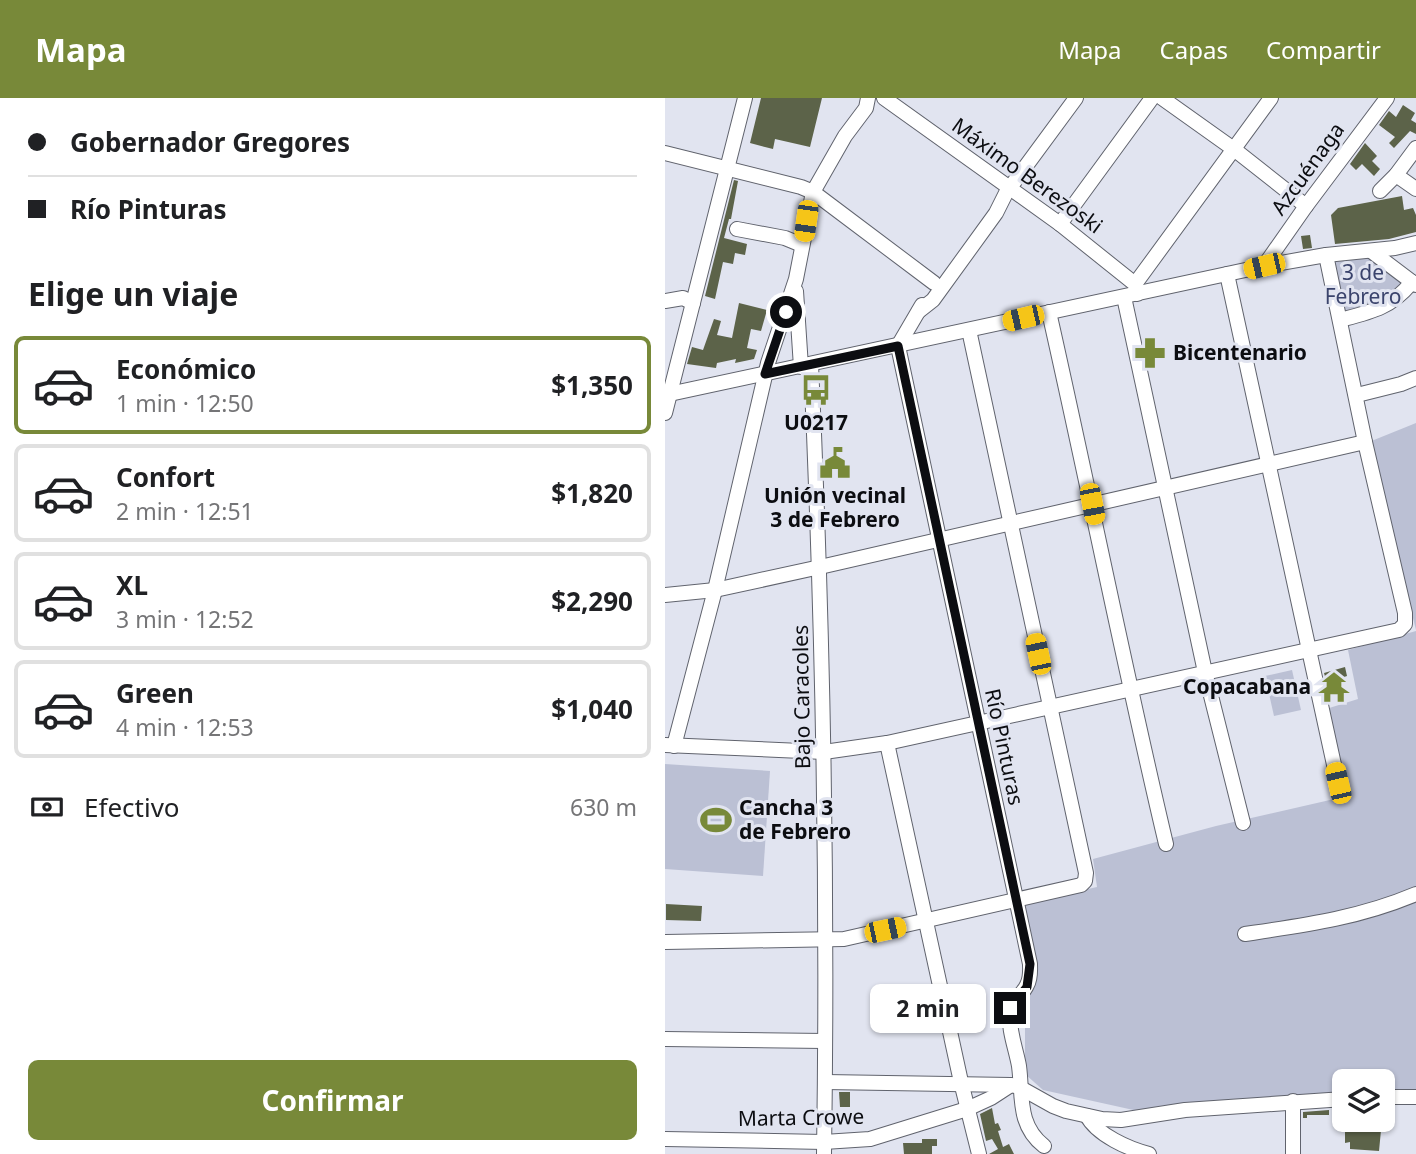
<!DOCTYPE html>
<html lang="es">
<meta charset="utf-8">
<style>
:root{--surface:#fff;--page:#f6f6f6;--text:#202124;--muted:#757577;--line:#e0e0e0;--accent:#788939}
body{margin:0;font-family:"Noto Sans",sans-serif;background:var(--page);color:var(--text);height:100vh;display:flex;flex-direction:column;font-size:26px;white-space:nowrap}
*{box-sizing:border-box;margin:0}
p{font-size:23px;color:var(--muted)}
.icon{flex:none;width:38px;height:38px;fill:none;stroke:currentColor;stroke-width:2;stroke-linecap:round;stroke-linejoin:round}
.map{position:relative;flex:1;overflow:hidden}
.drawer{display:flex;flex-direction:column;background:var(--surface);width:665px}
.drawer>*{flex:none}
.banner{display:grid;align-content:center;height:154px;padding:0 28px;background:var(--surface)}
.fabs{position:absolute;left:667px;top:971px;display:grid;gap:14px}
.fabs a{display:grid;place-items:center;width:63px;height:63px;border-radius:10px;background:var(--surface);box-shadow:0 2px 5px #0004;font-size:35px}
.end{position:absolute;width:32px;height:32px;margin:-16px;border:9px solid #0c0d11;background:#fff;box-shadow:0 0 0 4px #fff}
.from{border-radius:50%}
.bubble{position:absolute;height:49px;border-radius:10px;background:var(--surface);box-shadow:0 2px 5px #0004;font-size:23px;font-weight:700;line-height:49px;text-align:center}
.car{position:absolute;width:21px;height:42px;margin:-21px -10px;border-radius:9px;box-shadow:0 0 5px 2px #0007;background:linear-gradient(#f5c518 24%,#345 0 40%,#f5c518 0 76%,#345 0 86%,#f5c518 0)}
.banner b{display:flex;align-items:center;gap:24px;height:66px;font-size:26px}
.banner b+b{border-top:2px solid var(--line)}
.banner i{width:18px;height:18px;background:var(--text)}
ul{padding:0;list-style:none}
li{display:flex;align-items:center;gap:21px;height:98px;margin:0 14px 10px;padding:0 14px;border:4px solid var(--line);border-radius:10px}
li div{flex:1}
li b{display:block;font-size:26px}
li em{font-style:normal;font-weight:700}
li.on{border-color:var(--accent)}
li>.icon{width:63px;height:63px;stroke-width:1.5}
h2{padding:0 28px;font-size:32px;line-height:84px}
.pay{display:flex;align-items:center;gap:18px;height:77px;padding:0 28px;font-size:26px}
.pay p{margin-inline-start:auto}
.button{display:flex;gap:14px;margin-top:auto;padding:14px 28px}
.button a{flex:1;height:80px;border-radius:10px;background:var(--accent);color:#fff;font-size:28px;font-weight:700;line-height:80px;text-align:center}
header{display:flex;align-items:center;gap:42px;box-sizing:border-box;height:98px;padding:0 35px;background:var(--accent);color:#fff}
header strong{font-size:33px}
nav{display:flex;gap:38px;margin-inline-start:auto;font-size:24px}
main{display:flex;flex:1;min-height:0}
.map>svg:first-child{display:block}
</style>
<header>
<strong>Mapa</strong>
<nav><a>Mapa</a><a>Capas</a><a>Compartir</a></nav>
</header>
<main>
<section class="drawer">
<div class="banner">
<b><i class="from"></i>Gobernador Gregores</b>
<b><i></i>Río Pinturas</b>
</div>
<h2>Elige un viaje</h2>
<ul>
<li class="on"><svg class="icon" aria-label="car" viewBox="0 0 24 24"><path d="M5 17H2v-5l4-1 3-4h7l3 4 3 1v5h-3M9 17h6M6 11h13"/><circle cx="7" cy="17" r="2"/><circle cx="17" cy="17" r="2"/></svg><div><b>Económico</b><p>1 min · 12:50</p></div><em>$1,350</em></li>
<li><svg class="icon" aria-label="car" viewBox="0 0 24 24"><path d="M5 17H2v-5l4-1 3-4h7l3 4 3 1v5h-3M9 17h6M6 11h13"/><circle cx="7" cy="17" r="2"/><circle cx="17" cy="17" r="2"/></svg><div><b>Confort</b><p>2 min · 12:51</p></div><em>$1,820</em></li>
<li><svg class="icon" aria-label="car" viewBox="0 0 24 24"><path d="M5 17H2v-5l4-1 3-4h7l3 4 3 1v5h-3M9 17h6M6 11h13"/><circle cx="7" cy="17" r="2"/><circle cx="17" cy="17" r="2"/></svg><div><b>XL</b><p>3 min · 12:52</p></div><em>$2,290</em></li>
<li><svg class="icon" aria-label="car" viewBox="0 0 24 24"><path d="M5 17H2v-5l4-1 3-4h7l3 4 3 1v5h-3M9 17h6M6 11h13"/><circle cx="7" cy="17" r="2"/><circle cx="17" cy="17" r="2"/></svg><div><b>Green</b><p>4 min · 12:53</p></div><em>$1,040</em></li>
</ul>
<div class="pay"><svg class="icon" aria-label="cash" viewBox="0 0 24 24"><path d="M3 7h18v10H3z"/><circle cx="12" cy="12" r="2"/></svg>Efectivo<p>630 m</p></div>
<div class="button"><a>Confirmar</a></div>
</section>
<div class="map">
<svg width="751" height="1056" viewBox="0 0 751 1056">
<rect width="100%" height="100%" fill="#e1e4f0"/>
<g fill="#bbc0d4">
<polygon points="704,160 739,186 730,197 680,216 669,164"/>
<polygon points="751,325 751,532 704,344"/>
<polygon points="751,533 751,992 718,993 718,984 679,984 679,995 628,997 494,1008 473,1013 378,992 360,976 360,908 368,873 359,805 432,789 428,761 551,728 678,699 661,611 693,601 683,552"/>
<polygon points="627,572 636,612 609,618 600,578"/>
<polygon points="0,666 105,673 98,778 0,771"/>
</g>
<g fill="#5c6349">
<polygon points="96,0 157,0 145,49 110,41 108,51 85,45"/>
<polygon points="738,7 750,15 746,22 751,25 751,36 745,33 729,50 724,45 730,39 714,27 724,13 731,19"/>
<polygon points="700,45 712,58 707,63 715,71 709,78 697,66 691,72 685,66"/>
<polygon points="69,82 73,83 66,121 64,121 59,140 82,146 80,157 70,155 68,166 58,164 50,201 40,198"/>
<polygon points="737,98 739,112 748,110 751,117 751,134 724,141 670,146 666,117 673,110"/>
<polygon points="645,137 647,150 638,151 636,138"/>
<polygon points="74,205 102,212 96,233 86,231 82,250 92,252 89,261 70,265 71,261 52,265 51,270 22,266 27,249 38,252 49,221 56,223 52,237 67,240"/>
<polygon points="680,569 682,578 676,580 681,596 666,599 659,575"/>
<polygon points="1,806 37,808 36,823 1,822"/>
<polygon points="174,994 185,994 185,1009 175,1009"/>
<polygon points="327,1010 330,1026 333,1025 336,1032 333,1033 338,1049 344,1046 349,1056 324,1056 333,1051 327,1041 321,1043 315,1016"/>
<polygon points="664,1012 664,1017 642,1017 642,1020 638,1020 638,1014"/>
<polygon points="705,1022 717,1022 714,1053 685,1051 685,1044 680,1045 680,1032 684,1032 684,1028 699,1028 699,1026 705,1026"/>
<polygon points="257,1041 272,1041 272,1048 267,1048 267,1056 239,1056 238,1045 257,1045"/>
</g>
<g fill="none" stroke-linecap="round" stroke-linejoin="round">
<defs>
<g id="minor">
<polyline points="219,0 395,126 470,186 472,196"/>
<polyline points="497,0 570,52 641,108"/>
<polyline points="0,55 136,89 148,94 269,185"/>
<polyline points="731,77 751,91"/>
<polyline points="715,93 731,77 751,50"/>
<polyline points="395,126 487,0"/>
<polyline points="72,131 120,140 137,147"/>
<polyline points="706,153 751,187"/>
<polyline points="599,168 641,108 722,0"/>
<polyline points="562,176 673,685"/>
<polyline points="470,186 606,0"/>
<polyline points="131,193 136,269"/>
<polyline points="459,199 540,574 578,725"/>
<polyline points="0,203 18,200 28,205"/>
<polyline points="254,213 268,202 331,115 341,95 411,0"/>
<path d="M384,214C424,391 459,569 501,746"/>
<path d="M675,222C706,214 726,210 747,184"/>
<path d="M233,248L365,866C365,873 366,880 362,887C358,897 346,902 345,914C343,931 351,951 354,968C358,998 352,1027 379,1048"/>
<polyline points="233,248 257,207"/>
<path d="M146,266C158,530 163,793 159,1056"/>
<polyline points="0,297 599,168 661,157 730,150 751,145"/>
<polyline points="692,297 736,286 751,280"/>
<polyline points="0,315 80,0"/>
<polyline points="0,497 50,492 155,469 700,344"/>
<polyline points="222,645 296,984 314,1056"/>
<polyline points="0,647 159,654 222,645 734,532 740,526 740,515 700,344 661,157"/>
<polyline points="9,648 50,492 103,265 131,181 148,94 180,38 201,10 203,0"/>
<path d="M580,836C641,827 694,820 751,796"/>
<polyline points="0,844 179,841 416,787 420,783 421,775 304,232"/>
<polyline points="0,941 160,943"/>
<polyline points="160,984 346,987 354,989 388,1008 401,1013 437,1021 456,1022 520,1012 679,1001"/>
<polyline points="718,999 751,999"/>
<polyline points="628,1003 628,1056"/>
<path d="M422,1018C432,1037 464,1051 484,1056"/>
<polyline points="0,1041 159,1044 205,1041 302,1011 326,1000 346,987"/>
</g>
</defs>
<use href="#minor" stroke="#60636d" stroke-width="16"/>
<use href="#minor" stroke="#fff" stroke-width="14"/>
</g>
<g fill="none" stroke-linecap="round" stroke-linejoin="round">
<polyline stroke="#0c0d11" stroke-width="9" points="121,214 100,276 233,248 365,866 362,889 345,910"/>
</g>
<defs>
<symbol id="pharmacy-bare" viewBox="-9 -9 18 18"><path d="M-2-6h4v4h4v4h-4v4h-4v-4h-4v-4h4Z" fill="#788939" stroke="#e1e4f0" stroke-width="2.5" paint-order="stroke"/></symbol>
<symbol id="bus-bare" viewBox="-9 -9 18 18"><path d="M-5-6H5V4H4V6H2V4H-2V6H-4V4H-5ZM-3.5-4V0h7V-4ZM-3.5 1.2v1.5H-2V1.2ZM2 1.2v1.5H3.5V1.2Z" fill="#788939" stroke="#e1e4f0" stroke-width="2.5" paint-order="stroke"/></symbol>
<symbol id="civic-bare" viewBox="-9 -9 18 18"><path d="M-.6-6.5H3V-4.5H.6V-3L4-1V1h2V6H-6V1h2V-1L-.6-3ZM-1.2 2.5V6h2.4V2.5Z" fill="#788939" stroke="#e1e4f0" stroke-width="2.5" paint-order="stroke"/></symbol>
<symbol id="temple-bare" viewBox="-9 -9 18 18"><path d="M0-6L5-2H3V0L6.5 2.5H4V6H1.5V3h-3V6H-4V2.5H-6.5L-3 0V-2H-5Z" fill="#788939" stroke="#e1e4f0" stroke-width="2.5" paint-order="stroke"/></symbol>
<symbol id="stadium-bare" viewBox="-9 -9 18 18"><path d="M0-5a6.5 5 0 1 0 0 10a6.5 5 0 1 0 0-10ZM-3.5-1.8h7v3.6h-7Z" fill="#788939" stroke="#e1e4f0" stroke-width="2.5" paint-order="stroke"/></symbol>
</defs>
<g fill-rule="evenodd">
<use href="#pharmacy-bare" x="463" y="233" width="44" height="44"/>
<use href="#bus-bare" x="129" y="270" width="44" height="44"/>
<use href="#civic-bare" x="148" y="343" width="44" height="44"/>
<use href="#temple-bare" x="647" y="567" width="44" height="44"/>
<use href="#stadium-bare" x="29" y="700" width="44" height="44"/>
</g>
<g text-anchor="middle" stroke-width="6" stroke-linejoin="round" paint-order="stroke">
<g font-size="21" fill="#0c0d11" stroke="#e1e4f0">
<text transform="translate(643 71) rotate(-54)" y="7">Azcuénaga</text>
<text transform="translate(362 78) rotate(36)" y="7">Máximo Berezoski</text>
<text transform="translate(137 599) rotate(-91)" y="7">Bajo Caracoles</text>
<text transform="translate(339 649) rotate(78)" y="7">Río Pinturas</text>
<text transform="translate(136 1020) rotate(-1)" y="7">Marta Crowe</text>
</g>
<g font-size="21" fill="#3a436c" stroke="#e1e4f0">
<text x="698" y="182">3 de<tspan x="698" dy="24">Febrero</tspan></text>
</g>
<g font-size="21" font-weight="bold" fill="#0c0d11" stroke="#e1e4f0" text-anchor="start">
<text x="508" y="262">Bicentenario</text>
<text x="151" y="332" text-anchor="middle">U0217</text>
<text x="170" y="405" text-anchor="middle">Unión vecinal<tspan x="170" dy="24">3 de Febrero</tspan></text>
<text x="646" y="596" text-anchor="end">Copacabana</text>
<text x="74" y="717">Cancha 3<tspan x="74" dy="24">de Febrero</tspan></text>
</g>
</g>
</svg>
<div class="fabs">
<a><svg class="icon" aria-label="layers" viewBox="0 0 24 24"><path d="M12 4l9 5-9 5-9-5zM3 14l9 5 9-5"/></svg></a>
</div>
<i class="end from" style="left:121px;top:214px"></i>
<i class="end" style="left:345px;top:910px"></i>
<div class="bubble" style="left:205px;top:886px;width:116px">2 min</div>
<i class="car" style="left:141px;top:123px;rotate:188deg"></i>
<i class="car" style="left:599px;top:168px;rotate:257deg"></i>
<i class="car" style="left:358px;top:220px;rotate:257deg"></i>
<i class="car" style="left:427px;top:406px;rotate:169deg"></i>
<i class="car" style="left:373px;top:556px;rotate:348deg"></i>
<i class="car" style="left:673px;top:685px;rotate:347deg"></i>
<i class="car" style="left:220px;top:832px;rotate:78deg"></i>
</div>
</main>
